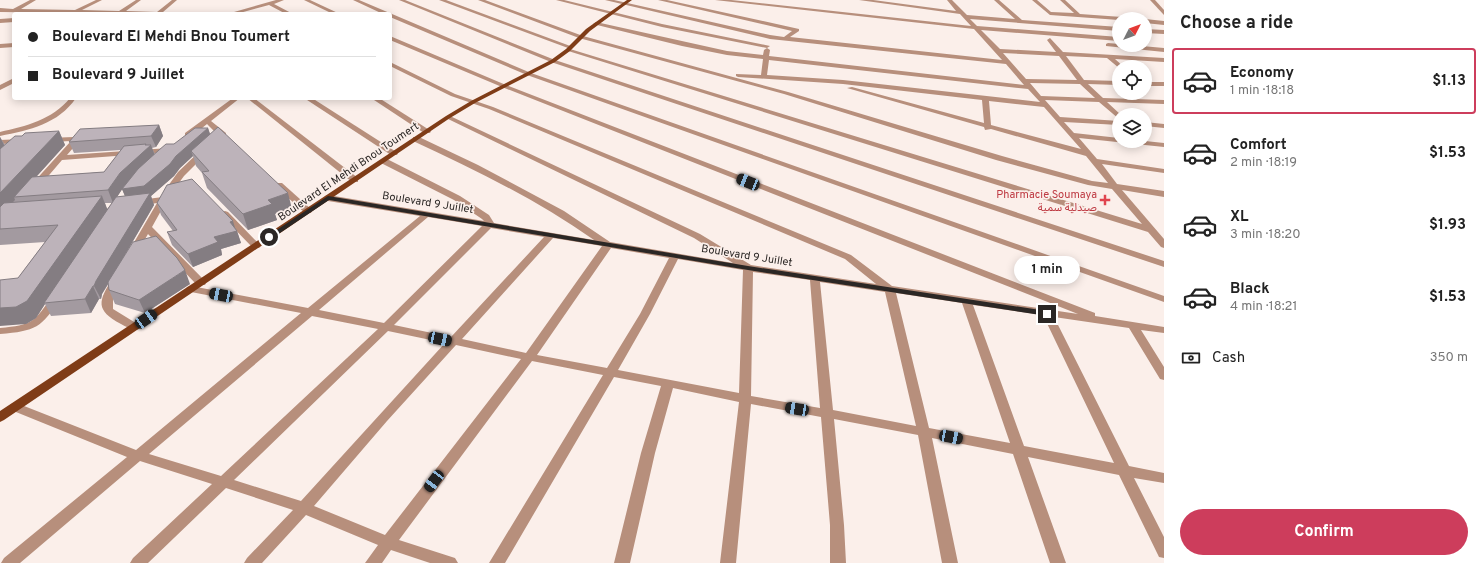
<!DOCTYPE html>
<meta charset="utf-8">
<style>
:root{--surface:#fff;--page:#f2f2f2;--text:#222;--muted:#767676;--line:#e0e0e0;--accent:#cd3d5c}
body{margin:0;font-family:Overpass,"Noto Sans Arabic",sans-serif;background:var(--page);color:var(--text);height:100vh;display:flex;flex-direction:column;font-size:15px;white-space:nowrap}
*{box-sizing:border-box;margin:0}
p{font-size:13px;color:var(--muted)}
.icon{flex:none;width:22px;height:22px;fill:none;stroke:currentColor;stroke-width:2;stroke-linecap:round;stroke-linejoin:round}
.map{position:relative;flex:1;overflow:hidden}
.drawer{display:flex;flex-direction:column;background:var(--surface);width:320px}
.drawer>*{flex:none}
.banner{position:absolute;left:12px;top:12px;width:380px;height:88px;border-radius:4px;box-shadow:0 2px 10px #0003;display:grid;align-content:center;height:88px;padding:0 16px;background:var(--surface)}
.needle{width:26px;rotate:48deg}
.tools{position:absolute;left:1112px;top:12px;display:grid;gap:8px}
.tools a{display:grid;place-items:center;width:40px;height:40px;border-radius:50%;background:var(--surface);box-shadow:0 2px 10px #0003;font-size:20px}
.end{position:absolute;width:18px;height:18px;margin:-9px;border:5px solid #2b2725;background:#fff;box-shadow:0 0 0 2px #fff}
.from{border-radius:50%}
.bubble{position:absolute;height:28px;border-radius:14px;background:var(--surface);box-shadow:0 2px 10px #0003;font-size:13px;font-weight:700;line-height:28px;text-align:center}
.car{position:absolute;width:12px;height:24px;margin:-12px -6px;border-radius:5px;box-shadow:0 0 3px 1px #0007;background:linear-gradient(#222 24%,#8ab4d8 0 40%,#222 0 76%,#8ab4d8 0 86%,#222 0)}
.banner b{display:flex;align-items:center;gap:14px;height:38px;font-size:15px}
.banner b+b{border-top:1px solid var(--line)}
.banner i{width:10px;height:10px;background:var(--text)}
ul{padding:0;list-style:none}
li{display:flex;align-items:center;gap:12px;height:66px;margin:0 8px 6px;padding:0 8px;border:2px solid transparent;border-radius:4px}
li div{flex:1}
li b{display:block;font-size:15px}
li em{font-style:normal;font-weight:700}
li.current{border-color:var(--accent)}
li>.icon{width:36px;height:36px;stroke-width:1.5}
h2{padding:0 16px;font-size:18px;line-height:48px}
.pay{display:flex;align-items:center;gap:10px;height:44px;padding:0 16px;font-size:15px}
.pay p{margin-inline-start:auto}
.action{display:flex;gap:8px;margin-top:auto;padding:8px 16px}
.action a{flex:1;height:46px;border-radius:24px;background:var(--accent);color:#fff;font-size:16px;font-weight:700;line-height:46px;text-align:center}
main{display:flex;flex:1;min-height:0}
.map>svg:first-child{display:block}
</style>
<main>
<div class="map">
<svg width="1164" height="563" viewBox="0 0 1164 563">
<rect width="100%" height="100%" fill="#fbefea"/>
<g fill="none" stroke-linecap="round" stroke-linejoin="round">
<g fill="#b78f7c" fill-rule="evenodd">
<polygon points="30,0 36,0 21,9 75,10 96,0 102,0 82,10 119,11 136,0 141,0 126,11 157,12 172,0 177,0 163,12 168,14 0,12 0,8 13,9"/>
<polygon points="276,0 284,0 274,4 293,14 286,14 269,5 236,14 227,14"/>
<polygon points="304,0 310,0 340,14 333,14"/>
<polygon points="353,0 359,0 531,73 1164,296 1164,302 527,75 390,17 390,14 383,14"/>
<polygon points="399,0 405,0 555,60 1164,261 1164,267 551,62"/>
<polygon points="439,0 446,0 573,47 568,48"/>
<path d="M478,0H485L583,36L788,92L1002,156L1092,181L1108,183L1086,156L991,129L985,130L984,127L847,88L852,87L984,123L982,100L843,84L738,77L736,76V74L761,75L763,59L727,55L682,46L593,24L596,22L727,51L763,55L764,50L767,48L770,50L769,56L1024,85L1006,64L770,39L605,0H614L770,35L784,37L792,31L658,0H667L799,29V31L790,37L1002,60L974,29L715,0H731L971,26L960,14L859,0H873L956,11L947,0H952L967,15L1015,19L994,0H999L1022,20L1119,27V31L970,19L977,26L1119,37V41L981,30L1000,49L1056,52L1047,40L1050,38L1063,52L1164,58V62L1115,59L1124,67H1119V68L1107,58L1066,56L1084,80L1119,81V85L1088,84L1103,98L1164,100V104L1107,102L1121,115H1119V119L1099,102L1045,100L1060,117L1119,121V125L1064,122L1074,133L1119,138V141H1145L1164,143V147L1079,138L1097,159L1164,169V173L1102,164L1117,184L1164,191V197L1122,190L1164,239V248L1161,247L1148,232L565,50L570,49L1142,224L1112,189L1088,185L996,160L784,94L579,38ZM1003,53L1059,56L1077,80L1026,79ZM769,60L1028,89L1040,102L843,80L767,75ZM1030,83L1080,84L1095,98L1041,96ZM989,101L1044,107L1081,149L991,125Z"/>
<polygon points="556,0 564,0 662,24 770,46 767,48 662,27"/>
<polygon points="1032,0 1037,0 1051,12 1074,13 1060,0 1065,0 1080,14 1122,17 1125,19 1119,19 1119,20 1050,15"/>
<polygon points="1150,0 1155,0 1164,10 1164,15"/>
<polygon points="14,18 14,22 0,23 0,19"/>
<polygon points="1145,19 1164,21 1164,25 1145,23"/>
<polygon points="1145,29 1164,30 1164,34 1145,33"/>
<path d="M390,36L506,85L1095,313V316L1164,327V333L1141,330L1164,367V380L1160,379L1129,328L1054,317L1129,466L1164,473V483L1134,478L1164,537V558L1159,557L1119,475L1028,457L1066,563H1050L1013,454L932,438L958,563H942L918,435L834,419L844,525L846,563H830V525L821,417L751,404L736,563H720L739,402L673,388L655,453L630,563H614L641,453L661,386L614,377L505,563H489L603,375L532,361L399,540L455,558L458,563H430L391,550L382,563H365L378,545L306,515L262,563H244L247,558L293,510L226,488L148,563H130L133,558L212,484L140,461L20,563H1L4,558L127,457L11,410L9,407L11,404L15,403L19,404L136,450L301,313L191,292L187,291L186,289L187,287L191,286L308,308L420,216L328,201L324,198L325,196L328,195L484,221L482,219L454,200L381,163V159H387L460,196L489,215L494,223L594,240C537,200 476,170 413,141V137H419L478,165L564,211L610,242L733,263L694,238L446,118V116H450L700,234L751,265L876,284L845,259L489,109L451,96L390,66V62L455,94L493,107L851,255L892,286L1078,314L502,87L390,40ZM428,217L482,226L384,323L319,310ZM491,228L544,237L451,337L394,325ZM553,238L602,246L526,353L462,339ZM611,248L669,258L640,314L607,368L537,355ZM678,259L743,270L739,393L618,370L650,314ZM753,272L810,280L820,408L751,396ZM820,282L885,292L916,426L833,410ZM896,293L962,303L1010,443L929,428ZM973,305L1043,315L1114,463L1024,446ZM312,316L378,329L221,476L149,454ZM388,331L445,343L301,501L234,480ZM456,345L521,359L385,535L314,506L387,421Z"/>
<polygon points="14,43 14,47 0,48 0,44"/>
<polygon points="1108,43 1164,48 1164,52 1106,46 1106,44"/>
<polygon points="14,78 14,83 0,90 0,85"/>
<rect x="1145" y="82" width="19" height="4"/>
<path d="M70,98H76C58,124 30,130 0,136V132C26,126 52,120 70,98Z"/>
<polygon points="233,98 240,98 211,121 226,133 226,137 220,137 207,124 191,137 185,137 185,133"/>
<polygon points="247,98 254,98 358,178 358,182 352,182"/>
<polygon points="304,98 312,98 398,153 397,155 391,155"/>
<polygon points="371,98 379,98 431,131 430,133 424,133"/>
<polygon points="1145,122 1164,124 1164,128 1145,126"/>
<polygon points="74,137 77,137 79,141 67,155 169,148 173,150 169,152 62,160 38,188 32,188 31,186 32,184 71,141 50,142 47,142 47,138"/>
<polygon points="22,139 26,141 25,143 0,144 0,140"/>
<polygon points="201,150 204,150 208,152 184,176 170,195 164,195 163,193 178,172"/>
<polygon points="276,183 282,183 311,209 312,211 311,213 305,213 276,187 275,185"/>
<polygon points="163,197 167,200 152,227 205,281 206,283 205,285 197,285 148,234 137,253 134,254 129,251 157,203 139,206 135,203 139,200"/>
<polygon points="225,211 228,212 259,244 261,246 259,248 253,248 222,216 221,214 222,212"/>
<path d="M117,277L122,280L113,299V309L139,325L140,327L139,329C132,331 127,327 121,324C95,310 98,301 113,278Z"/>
<path d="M56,295L61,298C41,328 36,331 0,334V328C32,325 35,322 52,296Z"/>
</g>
<polygon fill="#7f3c17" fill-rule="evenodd" points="627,0 632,0 590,31 570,51 555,62 475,103 450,118 4,420 0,422 0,411 446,116 471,101 551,60 566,49 586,29"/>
</g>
<g fill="#a39aa0" fill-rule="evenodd">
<path d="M159,125L163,136L156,147L152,148L155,154L174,144L208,128L210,134L292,209L275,214L277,220L248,230L207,188L202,173L196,166L193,156L180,168L174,176L151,196L154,205L118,267L190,284L145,313L115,304L109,290V283L102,294L101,299H99L91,313L51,316L45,304L36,318L26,324L18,278L45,242L0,245V137L5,145L22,136L59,131L65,145L36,177L104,172L121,150L74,153L69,142ZM122,189L125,196L117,197ZM105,203H112L107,209Z"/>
<polygon points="157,203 235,228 237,231 241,243 221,249 222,255 193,267 172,245 167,232 173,231 161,215"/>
</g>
<g fill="#847d82">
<polygon points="159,125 163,136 156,147 151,136"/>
<polygon points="208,128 212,140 191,151 193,156 180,168 174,176 151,196 154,205 102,294 101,299 94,286 96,281 127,201 122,189 176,156"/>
<polygon points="59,131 65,145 18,197 14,197 15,200 5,210 0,212 0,193"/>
<polygon points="0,137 7,151 0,158"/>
<polygon points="146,144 148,148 151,145 155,156 125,185 113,203 108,190 120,173"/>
<polygon points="288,193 292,209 275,214 277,220 248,230 243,214 268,200"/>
<polygon points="102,196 108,211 44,303 45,304 36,318 26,324 0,326 0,308"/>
<polygon points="233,221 236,231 237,231 241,243 221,249 222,255 193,267 188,254 214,237 230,222"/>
<polygon points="185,270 190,284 145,313 139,300"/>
<polygon points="93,286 99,299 91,313 85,299"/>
</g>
<g fill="#bdb3ba" stroke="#847d82">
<polygon points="159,125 151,136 69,142 80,129"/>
<polygon points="218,127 288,193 268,200 272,204 243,214 202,172 209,171 191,151"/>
<polygon points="195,128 208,128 176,156 170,164 144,186 122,189 138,169 159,150 166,144 174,144"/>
<polygon points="59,131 0,193 0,149 15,136 22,136 25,133"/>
<polygon points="146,144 145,145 151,145 120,173 108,190 14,197 32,177 104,172 124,146"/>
<polygon points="192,179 233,221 230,222 237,231 214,237 218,242 188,254 167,232 177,230 157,203 167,185"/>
<polygon points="150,193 96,281 94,286 93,286 85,299 44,303 116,197"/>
<polygon points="102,196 27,301 16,307 0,308 0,280 18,278 58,225 0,229 0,207 4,203"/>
<polygon points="156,236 177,258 185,270 139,300 109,290 108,282 133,242"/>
</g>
<polygon fill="#2b2725" points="328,196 748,266 1047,311 1051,314 1047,316 748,270 329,200 271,239 266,237"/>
<path fill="#e0444e" stroke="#fbefea" stroke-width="1.5" d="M1103 194h4v4h4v4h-4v4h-4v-4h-4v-4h4z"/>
<g text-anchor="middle" stroke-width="3.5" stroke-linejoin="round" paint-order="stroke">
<g font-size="11" fill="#2b2725" stroke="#fbefea">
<text transform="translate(348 171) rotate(-34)" y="4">Boulevard El Mehdi Bnou Toumert</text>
<text transform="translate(428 202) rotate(9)" y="4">Boulevard 9 Juillet</text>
<text transform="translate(747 255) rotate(9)" y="4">Boulevard 9 Juillet</text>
</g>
<g font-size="11" fill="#be3a42" stroke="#fbefea" text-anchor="end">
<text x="1097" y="198">Pharmacie Soumaya<tspan x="1097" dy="13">صيدلية سمية</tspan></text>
</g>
</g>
</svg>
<div class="tools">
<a><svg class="needle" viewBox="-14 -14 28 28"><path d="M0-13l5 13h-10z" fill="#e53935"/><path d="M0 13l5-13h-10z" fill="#767676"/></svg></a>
<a><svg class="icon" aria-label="locate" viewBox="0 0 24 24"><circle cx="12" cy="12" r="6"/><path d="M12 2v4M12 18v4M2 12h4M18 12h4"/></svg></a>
<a><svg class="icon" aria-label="layers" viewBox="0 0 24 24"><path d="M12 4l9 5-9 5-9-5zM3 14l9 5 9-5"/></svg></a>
</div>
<i class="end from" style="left:269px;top:237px"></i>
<i class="end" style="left:1047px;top:314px"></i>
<div class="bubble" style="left:1014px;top:256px;width:66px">1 min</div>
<i class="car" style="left:748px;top:182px;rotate:292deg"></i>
<i class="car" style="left:221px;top:295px;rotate:281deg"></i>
<i class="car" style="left:146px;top:319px;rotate:56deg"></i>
<i class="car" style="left:440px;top:339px;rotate:102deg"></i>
<i class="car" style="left:797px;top:409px;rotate:279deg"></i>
<i class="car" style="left:951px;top:437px;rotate:101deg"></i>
<i class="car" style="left:434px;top:481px;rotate:217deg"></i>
<div class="banner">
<b><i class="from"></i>Boulevard El Mehdi Bnou Toumert</b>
<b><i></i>Boulevard 9 Juillet</b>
</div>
</div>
<section class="drawer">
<h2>Choose a ride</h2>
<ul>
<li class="current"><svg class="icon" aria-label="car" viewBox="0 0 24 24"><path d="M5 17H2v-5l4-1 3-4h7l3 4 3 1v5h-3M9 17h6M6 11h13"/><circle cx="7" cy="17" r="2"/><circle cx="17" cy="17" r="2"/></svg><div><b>Economy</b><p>1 min · 18:18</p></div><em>$1.13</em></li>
<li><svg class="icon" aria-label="car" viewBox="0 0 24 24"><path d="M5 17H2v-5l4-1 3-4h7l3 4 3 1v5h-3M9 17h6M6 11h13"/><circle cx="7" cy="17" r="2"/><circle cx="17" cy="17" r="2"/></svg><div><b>Comfort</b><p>2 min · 18:19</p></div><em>$1.53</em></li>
<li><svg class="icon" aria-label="car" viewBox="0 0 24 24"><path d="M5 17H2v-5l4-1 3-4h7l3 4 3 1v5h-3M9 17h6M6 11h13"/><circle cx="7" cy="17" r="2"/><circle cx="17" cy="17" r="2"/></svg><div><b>XL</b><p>3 min · 18:20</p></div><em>$1.93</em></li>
<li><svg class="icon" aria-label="car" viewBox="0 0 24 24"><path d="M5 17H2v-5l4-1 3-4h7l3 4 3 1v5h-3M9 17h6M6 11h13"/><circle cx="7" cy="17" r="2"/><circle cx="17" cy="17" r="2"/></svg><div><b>Black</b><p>4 min · 18:21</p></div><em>$1.53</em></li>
</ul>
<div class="pay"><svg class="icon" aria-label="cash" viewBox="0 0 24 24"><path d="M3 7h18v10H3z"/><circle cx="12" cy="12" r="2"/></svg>Cash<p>350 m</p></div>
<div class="action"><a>Confirm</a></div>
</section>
</main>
